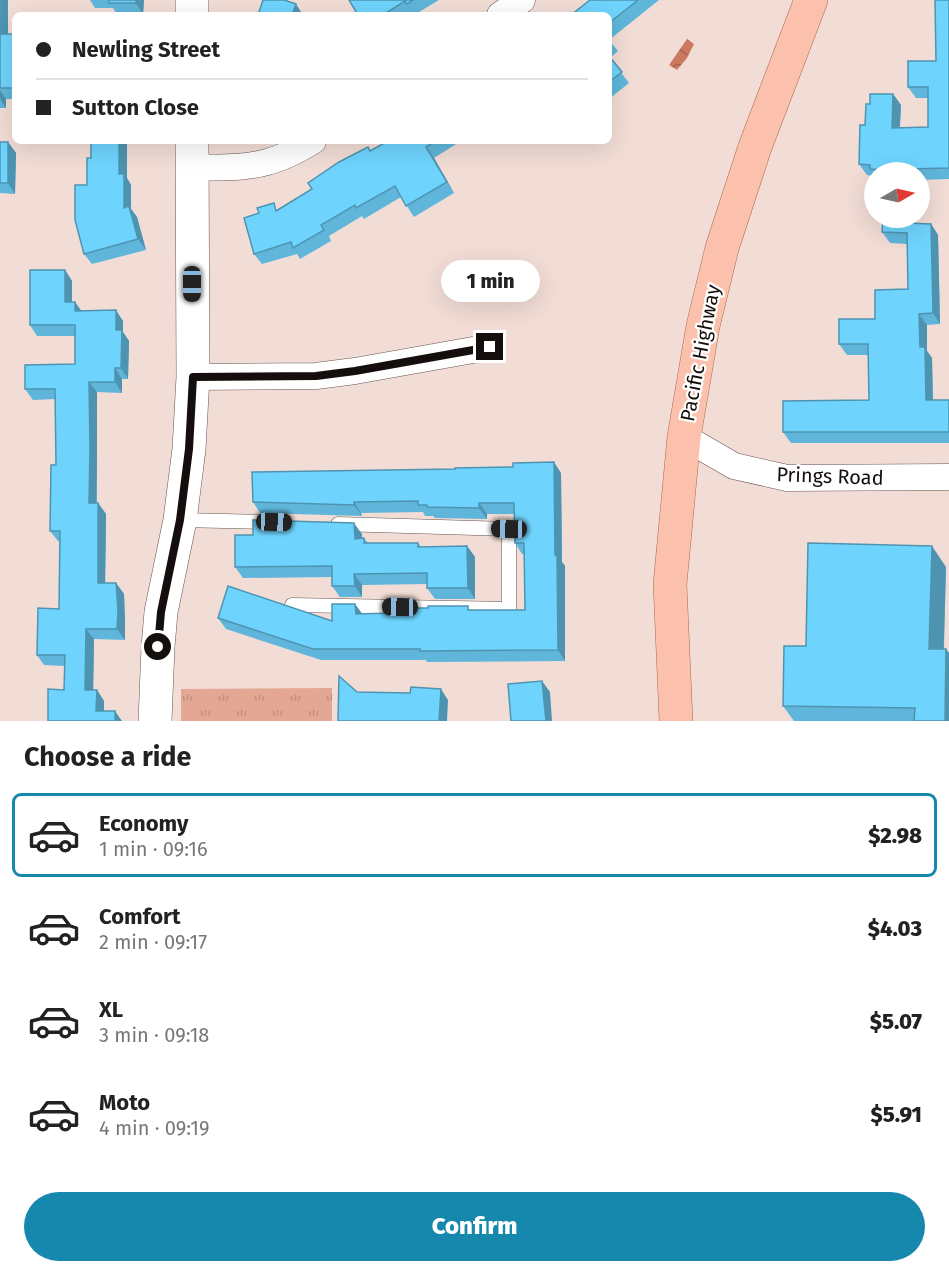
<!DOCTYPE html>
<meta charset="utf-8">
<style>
:root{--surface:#fff;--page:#f6f6f6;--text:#222;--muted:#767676;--line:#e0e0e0;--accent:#1688ad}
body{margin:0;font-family:"Fira Sans",sans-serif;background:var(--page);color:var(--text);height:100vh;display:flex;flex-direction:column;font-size:22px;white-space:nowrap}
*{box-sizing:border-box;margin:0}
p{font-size:20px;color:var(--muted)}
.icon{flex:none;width:33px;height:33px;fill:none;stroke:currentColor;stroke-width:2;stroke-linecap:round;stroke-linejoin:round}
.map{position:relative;height:721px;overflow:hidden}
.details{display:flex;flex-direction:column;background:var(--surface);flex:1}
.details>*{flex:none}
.guide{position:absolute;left:12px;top:12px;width:600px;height:132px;border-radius:9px;box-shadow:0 6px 24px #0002;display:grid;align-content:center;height:132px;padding:0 24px;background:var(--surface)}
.needle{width:39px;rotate:81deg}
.fabs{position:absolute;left:864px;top:162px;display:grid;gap:12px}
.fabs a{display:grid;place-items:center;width:66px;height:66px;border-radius:50%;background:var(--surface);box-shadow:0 6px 24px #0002;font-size:30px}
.end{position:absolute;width:27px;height:27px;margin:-14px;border:8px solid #140e0c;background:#fff;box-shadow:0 0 0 3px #fff}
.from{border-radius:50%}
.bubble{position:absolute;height:42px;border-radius:21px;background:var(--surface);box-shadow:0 6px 24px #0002;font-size:20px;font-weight:800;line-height:42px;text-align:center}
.car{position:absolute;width:18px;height:36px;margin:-18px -9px;border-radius:8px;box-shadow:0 0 4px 2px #0007;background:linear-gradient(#222 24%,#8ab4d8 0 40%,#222 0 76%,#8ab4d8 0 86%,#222 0)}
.guide b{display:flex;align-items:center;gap:21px;height:57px;font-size:22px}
.guide b+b{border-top:2px solid var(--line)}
.guide i{width:15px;height:15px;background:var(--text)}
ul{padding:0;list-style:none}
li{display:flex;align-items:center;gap:18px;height:84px;margin:0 12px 9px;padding:0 12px;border:3px solid transparent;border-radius:9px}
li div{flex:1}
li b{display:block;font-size:22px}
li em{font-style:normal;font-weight:800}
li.on{border-color:var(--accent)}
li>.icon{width:54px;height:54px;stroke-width:1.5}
h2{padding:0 24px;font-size:27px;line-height:72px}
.cta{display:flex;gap:12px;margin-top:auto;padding:12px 24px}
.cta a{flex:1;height:69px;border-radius:36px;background:var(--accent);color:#fff;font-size:24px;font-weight:800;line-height:69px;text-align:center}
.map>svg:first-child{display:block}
</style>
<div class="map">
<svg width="949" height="721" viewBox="0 0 949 721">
<defs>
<pattern id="grass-tufts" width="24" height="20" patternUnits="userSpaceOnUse" patternTransform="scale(1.5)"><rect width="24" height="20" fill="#e3a794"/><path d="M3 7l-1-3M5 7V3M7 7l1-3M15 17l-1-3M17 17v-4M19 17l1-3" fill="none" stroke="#c28f7e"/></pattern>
<pattern id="water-waves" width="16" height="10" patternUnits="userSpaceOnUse" patternTransform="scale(1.5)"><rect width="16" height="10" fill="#cc7a5f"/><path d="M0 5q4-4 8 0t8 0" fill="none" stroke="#a4624d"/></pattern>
</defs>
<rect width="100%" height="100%" fill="#f2ddd6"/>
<polygon fill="url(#grass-tufts)" points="332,688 332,721 181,721 181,689"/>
<polygon fill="url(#water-waves)" points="687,39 694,44 687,58 677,70 669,65"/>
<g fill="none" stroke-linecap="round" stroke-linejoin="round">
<defs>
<g id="service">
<polyline points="180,520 271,522"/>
<polyline points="292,605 509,609 509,529 338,524"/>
</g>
<g id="minor">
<polyline points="500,15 522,0"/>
<path d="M192,168C216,167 243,169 267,162C283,158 298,150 313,141"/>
<polyline points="193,377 316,376 355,371 490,347"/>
<polyline points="684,437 734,466 787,478 949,477"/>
</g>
<g id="tertiary">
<polyline points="192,0 192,15"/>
<polyline points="155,721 158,647 161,612 180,520 189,449 193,377 192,141"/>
</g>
<polyline id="primary" points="676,721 670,584 684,437 703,326 722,248 755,147 811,0"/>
</defs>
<use href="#service" stroke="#66554f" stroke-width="15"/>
<use href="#minor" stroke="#66554f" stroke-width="27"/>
<use href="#tertiary" stroke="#66554f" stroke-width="34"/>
<use href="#primary" stroke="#aa6751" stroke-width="34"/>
<use href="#service" stroke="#fff" stroke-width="14"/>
<use href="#minor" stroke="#fff" stroke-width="26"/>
<use href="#tertiary" stroke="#fff" stroke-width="33"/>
<use href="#primary" stroke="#fcc1ad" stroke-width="33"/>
</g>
<g fill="#5fb6da">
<polygon points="0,0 8,0 8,34 15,34 15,99 6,99 6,108 0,108"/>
<polygon points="90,0 144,0 143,14 117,14 113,8 95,8"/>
<polygon points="349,0 439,0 414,15 412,12 407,15 358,15"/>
<polygon points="590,0 659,0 609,40 618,51 610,58 629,83 609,99 609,15"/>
<polygon points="949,0 949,179 920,180 920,172 874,172 874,176 867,175 859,164 865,125 870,104 893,94 901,105 900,128 928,127 928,98 916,98 908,87 936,61"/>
<polygon points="91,141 141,141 141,143 127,143 127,178 131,185 131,209 137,217 146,250 92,264 84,254 87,185 91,158"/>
<polygon points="388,141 461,141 434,158 454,193 414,217 401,197 364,219 362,216 329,236 331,241 300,259 297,254 262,264 254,254 278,209 312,189 368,147 371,151"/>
<polygon points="0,142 8,142 16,153 15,194 0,193"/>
<polygon points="915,223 931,224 938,235 940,324 927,325 927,351 932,358 933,400 949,400 949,443 791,443 783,432 869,400 868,355 847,355 839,344 875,319 908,289 907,244 890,243 882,232"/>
<polygon points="65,270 72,281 72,302 75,302 81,311 123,321 123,332 129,341 128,379 122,379 122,393 97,392 97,503 98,503 106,514 105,583 116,583 124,594 125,621 125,640 94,639 93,690 97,690 104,701 104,711 122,721 64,690 64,666 44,665 37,655 59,609 60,541 58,541 50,531 56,465 55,399 33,400 25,389 75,364 75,336 37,336 30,325"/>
<polygon points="561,473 562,562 565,566 565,661 427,662 426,660 321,660 226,629 218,618 332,621 355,604 362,614 470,610 525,610 524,554 522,554 515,543 514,514 487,514 487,519 485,519 435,518 433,516 425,516 423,512 361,513 362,516 260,513 253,502"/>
<polygon points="362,534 362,538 364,538 368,543 418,543 421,547 467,546 475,557 475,599 435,599 427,588 427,584 362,585 362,597 340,597 332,586 332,577 243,578 235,567"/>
<polygon points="946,567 944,649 946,649 949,653 949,721 794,721 783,706 806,646"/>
</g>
<g fill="#4e94b1">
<polygon points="1,0 8,0 8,45 0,34"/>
<polygon points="136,0 144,0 143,14 136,3"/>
<polygon points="296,4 303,15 292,15"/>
<polygon points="0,90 6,99 6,108 0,99"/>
<polygon points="893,94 901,105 899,139 892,128"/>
<polygon points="119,141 126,141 127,143 127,178 131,185 131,209 137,217 146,250 138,239 124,208 119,174"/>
<polygon points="8,142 16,153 15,194 8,183"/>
<polygon points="426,147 434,158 454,193 447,182"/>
<polygon points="908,218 916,218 915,234 907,223"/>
<polygon points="931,224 938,235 940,324 933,313"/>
<polygon points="65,270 72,281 72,313 65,302"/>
<polygon points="75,302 83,313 75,311"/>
<polygon points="116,310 123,321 123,332 129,341 128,379 121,368 116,330"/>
<polygon points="919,314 927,325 927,351 932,358 933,411 926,400 920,347"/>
<polygon points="115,368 122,379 122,393 115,382"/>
<polygon points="89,382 97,392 97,459 96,514 89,503"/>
<polygon points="554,462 561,473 562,562 565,566 565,661 558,650 555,555"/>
<polygon points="354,502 361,513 362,516 354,505"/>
<polygon points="98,503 106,514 105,594 98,583"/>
<polygon points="479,503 487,514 487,519 479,508"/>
<polygon points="354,523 362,534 362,549 355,539"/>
<polygon points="467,546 475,557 475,599 468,588"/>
<polygon points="932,546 946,567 943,669 929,649"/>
<polygon points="354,574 362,585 362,597 355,586"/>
<polygon points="116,583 124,594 125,621 125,640 117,629"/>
<polygon points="355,604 363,615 356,614"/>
<polygon points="86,629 94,639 93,701 85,690"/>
<polygon points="946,649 949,653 949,721 945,721"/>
<polygon points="542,681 550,692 552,721 546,721"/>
<polygon points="441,689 448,700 447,721 439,721"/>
<polygon points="97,690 104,701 104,721 96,711"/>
<polygon points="115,711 122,721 115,721"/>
</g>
<g fill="#6fd4fd" stroke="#4e94b1" stroke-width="1.5">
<polygon points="0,0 0,34 15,34 15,88 0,88"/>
<rect x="109" y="0" width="27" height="3"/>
<polygon points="263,0 284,0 296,4 292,15 258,15"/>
<polygon points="349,0 413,0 407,4 405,1 383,15 358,15"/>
<polygon points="590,0 638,0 609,23 609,15 571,15"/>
<polygon points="935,0 949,0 949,168 910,169 910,172 885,172 885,170 870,169 870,165 859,164 860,125 865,125 866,104 870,104 870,94 893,94 892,128 928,127 928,87 908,87 908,61 936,61"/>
<polygon points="609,56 622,72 609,82"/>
<polygon points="91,141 119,141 119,174 124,174 124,208 129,206 138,239 84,254 75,220 75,185 87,185 87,158 91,158"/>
<polygon points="388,141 436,141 426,147 447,182 406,206 395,186 356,208 355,205 321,225 324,230 293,248 291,242 254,254 244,218 259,213 257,208 274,203 276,211 312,189 308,183 339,162 368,147 370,151"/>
<rect x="0" y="142" width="8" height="41"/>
<polygon points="883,218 908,218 907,223 931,224 933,313 919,314 920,347 925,347 926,400 949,400 949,432 783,432 783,401 869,400 868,344 839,344 839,319 875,319 875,290 908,289 907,233 882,232"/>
<polygon points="30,270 65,270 65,302 75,302 75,311 116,310 116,330 122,330 121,368 115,368 115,382 89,382 90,449 89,503 98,503 98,583 116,583 118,610 117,629 86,629 85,690 97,690 96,711 115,711 115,721 48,721 48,689 64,690 65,655 37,655 38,608 59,609 60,531 50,531 51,465 56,465 55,389 25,389 25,365 75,364 75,325 30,325"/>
<polygon points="554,462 555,555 557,555 558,650 420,651 420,649 313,649 218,618 228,586 332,621 332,604 355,604 356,614 392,613 392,608 428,608 428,606 468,606 468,610 525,610 524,543 515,543 514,503 479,503 479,508 477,508 427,507 427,505 418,505 418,501 354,502 354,505 253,502 252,472 455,469 455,468 513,467 513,463"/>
<polygon points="253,520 354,523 355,539 364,538 364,543 418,543 418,547 467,546 468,588 427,588 427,573 354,574 355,586 332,586 332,566 235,567 235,535 253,535"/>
<polygon points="808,543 932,546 929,649 946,649 945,721 914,721 915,708 783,706 784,646 806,646"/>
<polygon points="339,676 357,692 410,693 411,687 441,689 439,721 338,721"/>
<polygon points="542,681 546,721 511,721 508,684"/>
</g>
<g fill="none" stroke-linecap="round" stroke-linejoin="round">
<polyline stroke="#140e0c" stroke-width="8" points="158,647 161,612 180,520 189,449 193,377 316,376 355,371 490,347"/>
</g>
<g text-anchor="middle" stroke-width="4.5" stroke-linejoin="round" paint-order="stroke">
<g font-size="20" fill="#140e0c" stroke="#fff">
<text transform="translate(700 353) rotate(-79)" y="7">Pacific Highway</text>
<text transform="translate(830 476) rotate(2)" y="7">Prings Road</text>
</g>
</g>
</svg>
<div class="fabs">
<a><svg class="needle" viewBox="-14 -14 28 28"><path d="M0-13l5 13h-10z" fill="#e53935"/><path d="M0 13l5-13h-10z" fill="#767676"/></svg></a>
</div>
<i class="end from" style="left:158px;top:647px"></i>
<i class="end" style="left:490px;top:347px"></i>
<div class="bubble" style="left:441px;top:260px;width:99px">1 min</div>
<i class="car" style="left:192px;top:284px;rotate:180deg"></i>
<i class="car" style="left:274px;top:522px;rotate:92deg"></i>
<i class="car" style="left:509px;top:529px;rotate:271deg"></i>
<i class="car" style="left:400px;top:607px;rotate:271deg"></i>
<div class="guide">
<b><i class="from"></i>Newling Street</b>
<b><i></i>Sutton Close</b>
</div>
</div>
<section class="details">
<h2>Choose a ride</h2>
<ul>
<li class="on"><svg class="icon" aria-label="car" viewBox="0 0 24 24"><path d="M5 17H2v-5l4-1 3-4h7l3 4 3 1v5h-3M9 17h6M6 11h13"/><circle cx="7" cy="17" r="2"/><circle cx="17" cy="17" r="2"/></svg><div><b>Economy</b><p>1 min · 09:16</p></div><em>$2.98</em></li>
<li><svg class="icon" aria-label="car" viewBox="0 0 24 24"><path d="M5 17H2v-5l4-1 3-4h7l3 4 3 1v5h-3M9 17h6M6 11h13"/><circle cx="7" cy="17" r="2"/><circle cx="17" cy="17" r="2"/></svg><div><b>Comfort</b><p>2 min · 09:17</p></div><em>$4.03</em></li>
<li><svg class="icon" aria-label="car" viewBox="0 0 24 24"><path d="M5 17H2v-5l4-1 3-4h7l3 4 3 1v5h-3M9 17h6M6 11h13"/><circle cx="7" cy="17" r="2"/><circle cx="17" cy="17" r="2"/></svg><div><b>XL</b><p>3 min · 09:18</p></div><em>$5.07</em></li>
<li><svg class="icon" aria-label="car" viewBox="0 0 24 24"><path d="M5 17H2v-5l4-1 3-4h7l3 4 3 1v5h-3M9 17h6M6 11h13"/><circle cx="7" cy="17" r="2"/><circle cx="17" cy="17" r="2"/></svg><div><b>Moto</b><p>4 min · 09:19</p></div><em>$5.91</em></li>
</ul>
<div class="cta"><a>Confirm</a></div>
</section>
